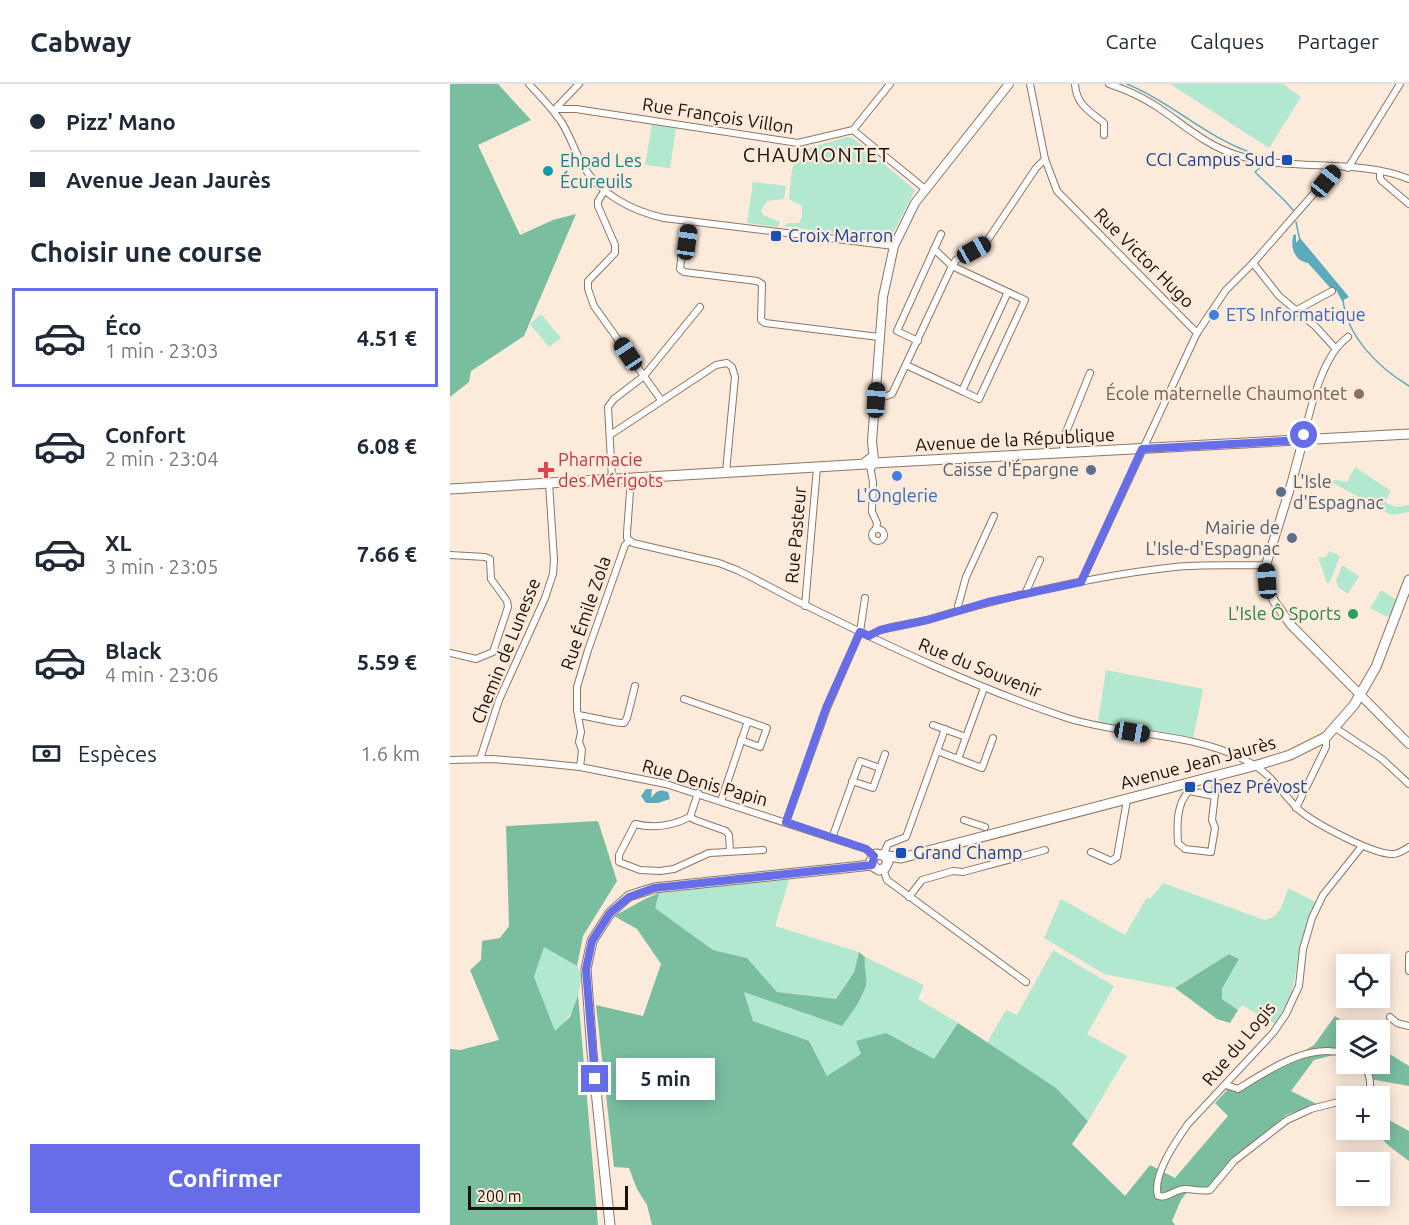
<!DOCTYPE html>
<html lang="fr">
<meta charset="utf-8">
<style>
:root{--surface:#fff;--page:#f6f6f7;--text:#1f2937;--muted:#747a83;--line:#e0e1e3;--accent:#676de6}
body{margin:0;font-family:Ubuntu,sans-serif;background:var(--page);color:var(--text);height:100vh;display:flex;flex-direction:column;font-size:22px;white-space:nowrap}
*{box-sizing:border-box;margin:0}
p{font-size:20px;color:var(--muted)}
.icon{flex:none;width:33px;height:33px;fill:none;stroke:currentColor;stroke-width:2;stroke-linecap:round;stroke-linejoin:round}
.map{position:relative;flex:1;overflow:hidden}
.side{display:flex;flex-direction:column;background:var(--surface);width:450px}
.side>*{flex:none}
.banner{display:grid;align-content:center;height:132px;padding:0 30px;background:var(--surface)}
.tools{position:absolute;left:886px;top:870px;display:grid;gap:12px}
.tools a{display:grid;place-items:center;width:54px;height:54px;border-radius:0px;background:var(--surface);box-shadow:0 3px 15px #0003;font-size:30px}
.scale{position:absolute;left:18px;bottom:15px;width:160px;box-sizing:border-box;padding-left:6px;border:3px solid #1a1008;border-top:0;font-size:16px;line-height:21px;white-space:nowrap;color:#1a1008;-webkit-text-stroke:4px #fceadb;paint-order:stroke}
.end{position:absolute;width:27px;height:27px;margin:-14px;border:8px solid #676de6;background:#fff;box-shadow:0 0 0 3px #fff}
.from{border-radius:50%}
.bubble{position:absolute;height:42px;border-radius:0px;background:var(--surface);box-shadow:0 3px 15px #0003;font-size:20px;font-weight:700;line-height:42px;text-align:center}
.car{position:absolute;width:18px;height:36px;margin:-18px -9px;border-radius:8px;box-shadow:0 0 4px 2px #0007;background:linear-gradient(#222 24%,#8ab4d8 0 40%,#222 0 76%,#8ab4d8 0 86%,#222 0)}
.banner b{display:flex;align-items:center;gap:21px;height:57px;font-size:22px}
.banner b+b{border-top:2px solid var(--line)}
.banner i{width:15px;height:15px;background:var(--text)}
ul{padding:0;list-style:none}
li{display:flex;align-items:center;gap:18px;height:99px;margin:0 12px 9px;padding:0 18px;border:3px solid transparent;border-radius:0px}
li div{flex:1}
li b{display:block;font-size:22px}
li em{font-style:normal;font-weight:700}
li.active{border-color:var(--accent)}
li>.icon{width:54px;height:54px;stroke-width:1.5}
h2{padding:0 30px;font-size:27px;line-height:72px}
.pay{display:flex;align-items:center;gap:15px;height:66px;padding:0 30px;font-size:22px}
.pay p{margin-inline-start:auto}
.button{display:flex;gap:12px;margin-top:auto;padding:12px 30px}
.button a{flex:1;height:69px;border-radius:0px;background:var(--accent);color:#fff;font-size:24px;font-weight:700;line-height:69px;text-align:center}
header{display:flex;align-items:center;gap:36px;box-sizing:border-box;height:84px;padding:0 30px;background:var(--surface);border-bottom:2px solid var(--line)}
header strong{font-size:28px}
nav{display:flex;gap:33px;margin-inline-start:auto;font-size:21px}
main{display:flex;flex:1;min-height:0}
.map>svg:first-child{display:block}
</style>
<header>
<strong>Cabway</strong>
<nav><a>Carte</a><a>Calques</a><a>Partager</a></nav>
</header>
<main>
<section class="side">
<div class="banner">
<b><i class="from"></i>Pizz' Mano</b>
<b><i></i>Avenue Jean Jaurès</b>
</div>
<h2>Choisir une course</h2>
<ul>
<li class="active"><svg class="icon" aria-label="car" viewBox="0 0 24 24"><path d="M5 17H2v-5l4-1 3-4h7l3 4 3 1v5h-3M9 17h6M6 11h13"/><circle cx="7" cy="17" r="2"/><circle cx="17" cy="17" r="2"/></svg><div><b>Éco</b><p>1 min · 23:03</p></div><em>4.51 €</em></li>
<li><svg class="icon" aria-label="car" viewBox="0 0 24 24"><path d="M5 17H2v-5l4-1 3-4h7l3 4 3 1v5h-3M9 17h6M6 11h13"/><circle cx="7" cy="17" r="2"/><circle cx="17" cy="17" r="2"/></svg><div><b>Confort</b><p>2 min · 23:04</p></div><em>6.08 €</em></li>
<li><svg class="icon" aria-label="car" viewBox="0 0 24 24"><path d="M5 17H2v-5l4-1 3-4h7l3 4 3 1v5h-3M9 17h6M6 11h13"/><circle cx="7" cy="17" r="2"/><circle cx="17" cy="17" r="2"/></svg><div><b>XL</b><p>3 min · 23:05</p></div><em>7.66 €</em></li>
<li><svg class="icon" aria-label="car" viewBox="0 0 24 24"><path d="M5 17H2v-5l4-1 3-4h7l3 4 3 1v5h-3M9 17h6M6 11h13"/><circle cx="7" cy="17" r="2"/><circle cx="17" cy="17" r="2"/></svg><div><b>Black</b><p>4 min · 23:06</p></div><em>5.59 €</em></li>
</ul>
<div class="pay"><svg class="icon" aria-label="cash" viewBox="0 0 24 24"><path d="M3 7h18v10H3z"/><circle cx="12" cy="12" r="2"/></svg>Espèces<p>1.6 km</p></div>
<div class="button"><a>Confirmer</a></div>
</section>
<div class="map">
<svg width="959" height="1141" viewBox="0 0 959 1141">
<rect width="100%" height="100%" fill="#fceadb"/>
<g fill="#b2e8cf">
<polygon points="720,0 833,0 851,13 819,64"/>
<polygon points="202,40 226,44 220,84 195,81"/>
<path d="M397,53L403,54L465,106L440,155L383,149L334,142L338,139H349L352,133V122L339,115C341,99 340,78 352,66Z"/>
<polygon points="303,98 336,102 334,115 317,117 311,126 313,131 330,138 328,143 297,139"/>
<polygon points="91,230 111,254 99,263 80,240"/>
<polygon points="905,383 941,407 935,418 946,423 959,421 959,428 941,431 883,399 881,404 875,403 876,398 887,396 897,398"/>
<polygon points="879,467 890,472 880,498 877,499 868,473 876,473"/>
<polygon points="892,481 909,492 898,510 888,503 886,497"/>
<polygon points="931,506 947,516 941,531 937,533 920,524"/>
<polygon points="656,586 753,605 743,655 651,640 651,637 648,637"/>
<polygon points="340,793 325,842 409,868 404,887 386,915 327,908 297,874 263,866 204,824 209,809"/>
<path d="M713,799L814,836C831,834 833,818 838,804L866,818L852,856L841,913L825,940L792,921L788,926L772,915V906L789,875L779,870L725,904L654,890L594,854L611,815L675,851L697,813L700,815Z"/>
<path d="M94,863L127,882L132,892C127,919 125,928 105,948L84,894Z"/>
<polygon points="603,866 664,902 637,950 677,972 638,1037 606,1004 537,959 556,926 567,931"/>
<polygon points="415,873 474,901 468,915 508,939 484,975 407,957 411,970 377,992 359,957 303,937 294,907 392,942 417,899 413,883"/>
</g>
<g fill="#7abea0">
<polygon points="0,0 48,0 81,36 28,61 70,151 103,136 126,130 74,252 21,287 19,298 0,313"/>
<polygon points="148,737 167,797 133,852 127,882 94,863 84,893 105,947 120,933 128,911 148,1141 0,1141 0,965 10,966 49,956 20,886 31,876 32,857 50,854 59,842 56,742"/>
<path d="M209,809L205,824L263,866L297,874L327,908L386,915L404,888L409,868L415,873C413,883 418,894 416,901C412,915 401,930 392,942L294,908L303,937L359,957L377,992L411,970L406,957L436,949L484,975L508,939L606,1004L638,1037L622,1060L675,1112L700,1081L725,1094L778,1032L765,1019L778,1005L789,1006L864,961L885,932L901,943L924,938L923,946H897V973L888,970L864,976L841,1007L867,1020L836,1031L782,1077L761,1101L753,1105L740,1104L731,1116L722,1137L725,1141H202L197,1121L187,1105L179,1084L164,1083L146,921L193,932L211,880L187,845L164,832L195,815Z"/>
<polygon points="779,870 789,875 772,905 772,915 788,926 780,939 767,935 725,904"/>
<polygon points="930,964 959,982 959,1002 920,995 908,980 930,980"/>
<polygon points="930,1031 959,1047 959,1077 939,1062 923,1046 930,1046"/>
</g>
<g fill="#5cabbc">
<path d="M844,150L846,151V159L850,154L899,213L892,217L886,206L883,207L858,179C845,177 839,163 844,150Z"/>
<path d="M196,705H202L201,714C206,708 209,704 218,708L220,715L208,719H196L191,712Z"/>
</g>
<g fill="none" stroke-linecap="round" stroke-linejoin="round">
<g stroke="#5cabbc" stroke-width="1.5">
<path d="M677,0C725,20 757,55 808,71"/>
<polyline points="811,83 805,88 835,117 844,127"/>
<polyline points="846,138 850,157"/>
<path d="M893,215C896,252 929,284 959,302"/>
</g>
<defs>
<g id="minor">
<path d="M79,0C90,12 103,25 112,39C120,52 125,67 132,80C149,110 182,127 214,134L444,162"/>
<polyline points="580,0 595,75 607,107 747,249 631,498"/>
<path d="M625,0C626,20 639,27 654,39V51"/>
<path d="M659,0C677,6 694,14 709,24C734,41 757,62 787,71C839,88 909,74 959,95"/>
<polyline points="105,25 129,0"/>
<polyline points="106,25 126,25 348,59 403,46 475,105"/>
<polyline points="403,46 440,0"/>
<polyline points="898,84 950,0"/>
<polyline points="930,87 930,94 932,97 959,120"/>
<polyline points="155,106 148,117 148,122 165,161 165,169 138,197 138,205 144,222 211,316"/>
<polyline points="239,137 237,158 232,166 230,185 234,188 307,197 312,200 311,236 315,239 429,253"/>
<polyline points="484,165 502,182 575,216 529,315 512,307"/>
<polyline points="803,179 829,212 866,243 885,264"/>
<polyline points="845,227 882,207"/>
<polyline points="747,249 776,206 803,179 887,83"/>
<polyline points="468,257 447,247 491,150"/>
<polyline points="456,281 512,307 558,208"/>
<polyline points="425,316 442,310 502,182 506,176 535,160 586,84 595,75"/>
<polyline points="160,351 266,281 277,279 282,283 285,293 276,388"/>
<path d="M853,356C860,326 872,271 898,253"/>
<polyline points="613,370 614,353 640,289"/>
<polyline points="420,382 423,398 422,428 427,439 426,445"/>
<path d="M181,394L177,449V454L183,459L269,479L287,486C310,497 332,510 355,521C440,563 527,604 617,634C674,652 739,648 793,675C820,688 827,703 846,723C859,737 924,771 943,770C949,770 954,766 959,763"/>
<polyline points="162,395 158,323 164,315 194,292 250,223"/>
<circle cx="428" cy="451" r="6"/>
<polyline points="0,471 35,473 40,475 41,495 57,517 58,523 43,568 26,575 0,569"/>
<polyline points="575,510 590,476"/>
<polyline points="355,522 367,383"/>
<polyline points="509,526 508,522 516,493 544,432"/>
<path d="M419,552C432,542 463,540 480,535C559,512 642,492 725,483C755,480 786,482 816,481"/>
<polyline points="234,615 317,644 310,663 291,656"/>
<path d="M128,631C137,632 169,640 174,639L177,634L185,602"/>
<polyline points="483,641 516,653"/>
<polyline points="884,643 932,675 959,700"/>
<polyline points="487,667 532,684 543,654"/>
<polyline points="30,675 49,616 95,514 103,490 104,476 99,399"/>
<polyline points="508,675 534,604"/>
<polyline points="0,676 43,675 91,679 130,683 216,700 416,765 424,772"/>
<polyline points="130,683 132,666 129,658 131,648 127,626 127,603 138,566 175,461 179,457"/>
<polyline points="402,697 423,704 435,670"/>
<path d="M248,709L240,733C222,742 205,745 185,740L169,771V778L190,786L210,787L224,785L259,769L313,766"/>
<path d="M765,712L739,707C726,720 727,742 728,759L735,765L761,768L765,744L762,736L767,692"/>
<polyline points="271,717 298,637"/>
<polyline points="846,724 876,663 876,653"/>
<polyline points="240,733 245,736 276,747 279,751 280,767"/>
<polyline points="514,736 535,743"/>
<polyline points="336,738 377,624 410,548 415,514"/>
<polyline points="382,754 410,677 430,684"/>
<polyline points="641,768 661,777 667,773 677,716"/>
<polyline points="433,771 438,760 456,753 495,645"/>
<polyline points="433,785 437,796 576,898"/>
<polyline points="459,813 472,796 503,787 513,788 595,766"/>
<polyline points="959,871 959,887"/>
<polyline points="940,933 947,939 959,942"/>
<path d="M912,980C921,990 921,999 919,1012"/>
<path d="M776,1001L788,1005C820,985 859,958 897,970"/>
<path d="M897,1023L888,1018L861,1025L837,1036L784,1077L760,1106C751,1108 744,1105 735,1105C725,1105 717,1115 708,1112C702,1091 726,1057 738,1040L823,949L836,930L849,902L853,865L862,834L873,811L912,762"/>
</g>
<g id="tertiary">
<polyline points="853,356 841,401 816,481 817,497 824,517 841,541 959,660"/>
<polyline points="424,376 422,357 433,213 444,162 465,119 559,0"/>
</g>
<g id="secondary">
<polyline points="424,379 421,374 416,378 421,382 424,379 959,350"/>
<polyline points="0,405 416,380"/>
<polyline points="435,772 438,778 435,784 429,786 424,783 421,777 426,770 451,774 811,680 840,671 876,653 904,621 926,583 959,496"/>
<polyline points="160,1141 142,968 136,885 142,857 160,829 179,812 204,804 422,781"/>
</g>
</defs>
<use href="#minor" stroke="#8f7560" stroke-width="8"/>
<use href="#tertiary" stroke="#8f7560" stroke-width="10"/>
<use href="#secondary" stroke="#8f7560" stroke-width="11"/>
<use href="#minor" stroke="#fff" stroke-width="6"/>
<use href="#tertiary" stroke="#fff" stroke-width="8"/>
<use href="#secondary" stroke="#fff" stroke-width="9"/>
</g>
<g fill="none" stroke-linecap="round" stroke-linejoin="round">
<polyline stroke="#676de6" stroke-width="8" points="145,995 136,885 142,857 160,829 179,813 204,804 422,781 424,772 416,765 336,738 376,624 410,548 419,552 430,546 478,536 538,518 631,498 692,365 853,356 854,351"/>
</g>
<g fill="#1a4fb4" stroke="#fceadb" stroke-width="2">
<rect x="831" y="70" width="12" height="12" rx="3"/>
<rect x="320" y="146" width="12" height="12" rx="3"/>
<rect x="734" y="697" width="12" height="12" rx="3"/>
<rect x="445" y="763" width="12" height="12" rx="3"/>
</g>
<circle fill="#0f9aa8" stroke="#fceadb" stroke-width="2" cx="98" cy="87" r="6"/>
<g fill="#3f7fe0" stroke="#fceadb" stroke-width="2">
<circle cx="764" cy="231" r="6"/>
<circle cx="447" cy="392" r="6"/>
</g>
<circle fill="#8d6e63" stroke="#fceadb" stroke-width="2" cx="909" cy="310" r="6"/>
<path fill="#e0444e" stroke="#fceadb" stroke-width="2" d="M93 377h6v6h6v6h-6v6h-6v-6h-6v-6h6z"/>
<g fill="#5c6f8a" stroke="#fceadb" stroke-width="2">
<circle cx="641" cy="386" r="6"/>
<circle cx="831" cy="408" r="6"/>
<circle cx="842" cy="454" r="6"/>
</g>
<circle fill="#2e9e5b" stroke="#fceadb" stroke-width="2" cx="903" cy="530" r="6"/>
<g text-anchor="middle" stroke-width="4.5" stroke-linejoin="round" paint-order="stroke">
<g font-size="18" fill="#1a1008" stroke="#fceadb">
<text transform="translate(268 32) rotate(9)" y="6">Rue François Villon</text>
<text transform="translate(694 174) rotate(45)" y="6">Rue Victor Hugo</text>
<text transform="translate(565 356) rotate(-3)" y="6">Avenue de la République</text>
<text transform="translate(346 451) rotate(-85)" y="6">Rue Pasteur</text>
<text transform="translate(136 529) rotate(-71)" y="6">Rue Émile Zola</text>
<text transform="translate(56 567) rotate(-68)" y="6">Chemin de Lunesse</text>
<text transform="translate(530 584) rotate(22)" y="6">Rue du Souvenir</text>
<text transform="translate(748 679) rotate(-15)" y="6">Avenue Jean Jaurès</text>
<text transform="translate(255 699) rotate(16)" y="6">Rue Denis Papin</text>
<text transform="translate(789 960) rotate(-50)" y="6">Rue du Logis</text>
</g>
<g font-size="18" fill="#164399" stroke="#fceadb" text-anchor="start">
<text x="825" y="82" text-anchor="end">CCI Campus Sud</text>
<text x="338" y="158">Croix Marron</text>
<text x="752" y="709">Chez Prévost</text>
<text x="463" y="775">Grand Champ</text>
</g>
<g font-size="18" fill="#0d838f" stroke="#fceadb" text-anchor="start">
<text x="110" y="83">Ehpad Les<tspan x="110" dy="21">Écureuils</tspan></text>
</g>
<g font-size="18" fill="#366cbe" stroke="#fceadb" text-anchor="start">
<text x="776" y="237">ETS Informatique</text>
<text x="447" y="418" text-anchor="middle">L'Onglerie</text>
</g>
<g font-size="18" fill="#785e54" stroke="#fceadb" text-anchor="end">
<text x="897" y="316">École maternelle Chaumontet</text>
</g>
<g font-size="18" fill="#be3a42" stroke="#fceadb" text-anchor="start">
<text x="108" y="382">Pharmacie<tspan x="108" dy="21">des Mérigots</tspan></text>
</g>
<g font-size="18" fill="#4e5e75" stroke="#fceadb" text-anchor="end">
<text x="629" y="392">Caisse d'Épargne</text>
<text x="843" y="404" text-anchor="start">L'Isle<tspan x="843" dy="21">d'Espagnac</tspan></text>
<text x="830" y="450">Mairie de<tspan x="830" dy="21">L'Isle-d'Espagnac</tspan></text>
</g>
<g font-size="18" fill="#27864d" stroke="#fceadb" text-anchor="end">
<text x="891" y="536">L'Isle Ô Sports</text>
</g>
<g font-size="20" letter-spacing="1.5" fill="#1a1008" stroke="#fceadb">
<text x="367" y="78">CHAUMONTET</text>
</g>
</g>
</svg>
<div class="tools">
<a><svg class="icon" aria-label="locate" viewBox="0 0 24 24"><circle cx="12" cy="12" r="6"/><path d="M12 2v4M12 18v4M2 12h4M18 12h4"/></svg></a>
<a><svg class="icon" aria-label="layers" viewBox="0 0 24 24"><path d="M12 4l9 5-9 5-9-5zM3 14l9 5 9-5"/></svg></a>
<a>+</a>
<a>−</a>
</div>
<div class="scale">200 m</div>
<i class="end from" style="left:854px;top:351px"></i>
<i class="end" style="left:145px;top:995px"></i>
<div class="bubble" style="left:166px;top:974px;width:99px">5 min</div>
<i class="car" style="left:876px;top:97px;rotate:39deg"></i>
<i class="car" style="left:237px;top:158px;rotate:8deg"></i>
<i class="car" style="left:524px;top:166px;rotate:61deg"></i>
<i class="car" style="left:178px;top:270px;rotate:326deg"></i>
<i class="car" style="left:426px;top:316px;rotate:3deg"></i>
<i class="car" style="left:817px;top:497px;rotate:356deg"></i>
<i class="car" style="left:682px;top:648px;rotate:99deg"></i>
</div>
</main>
